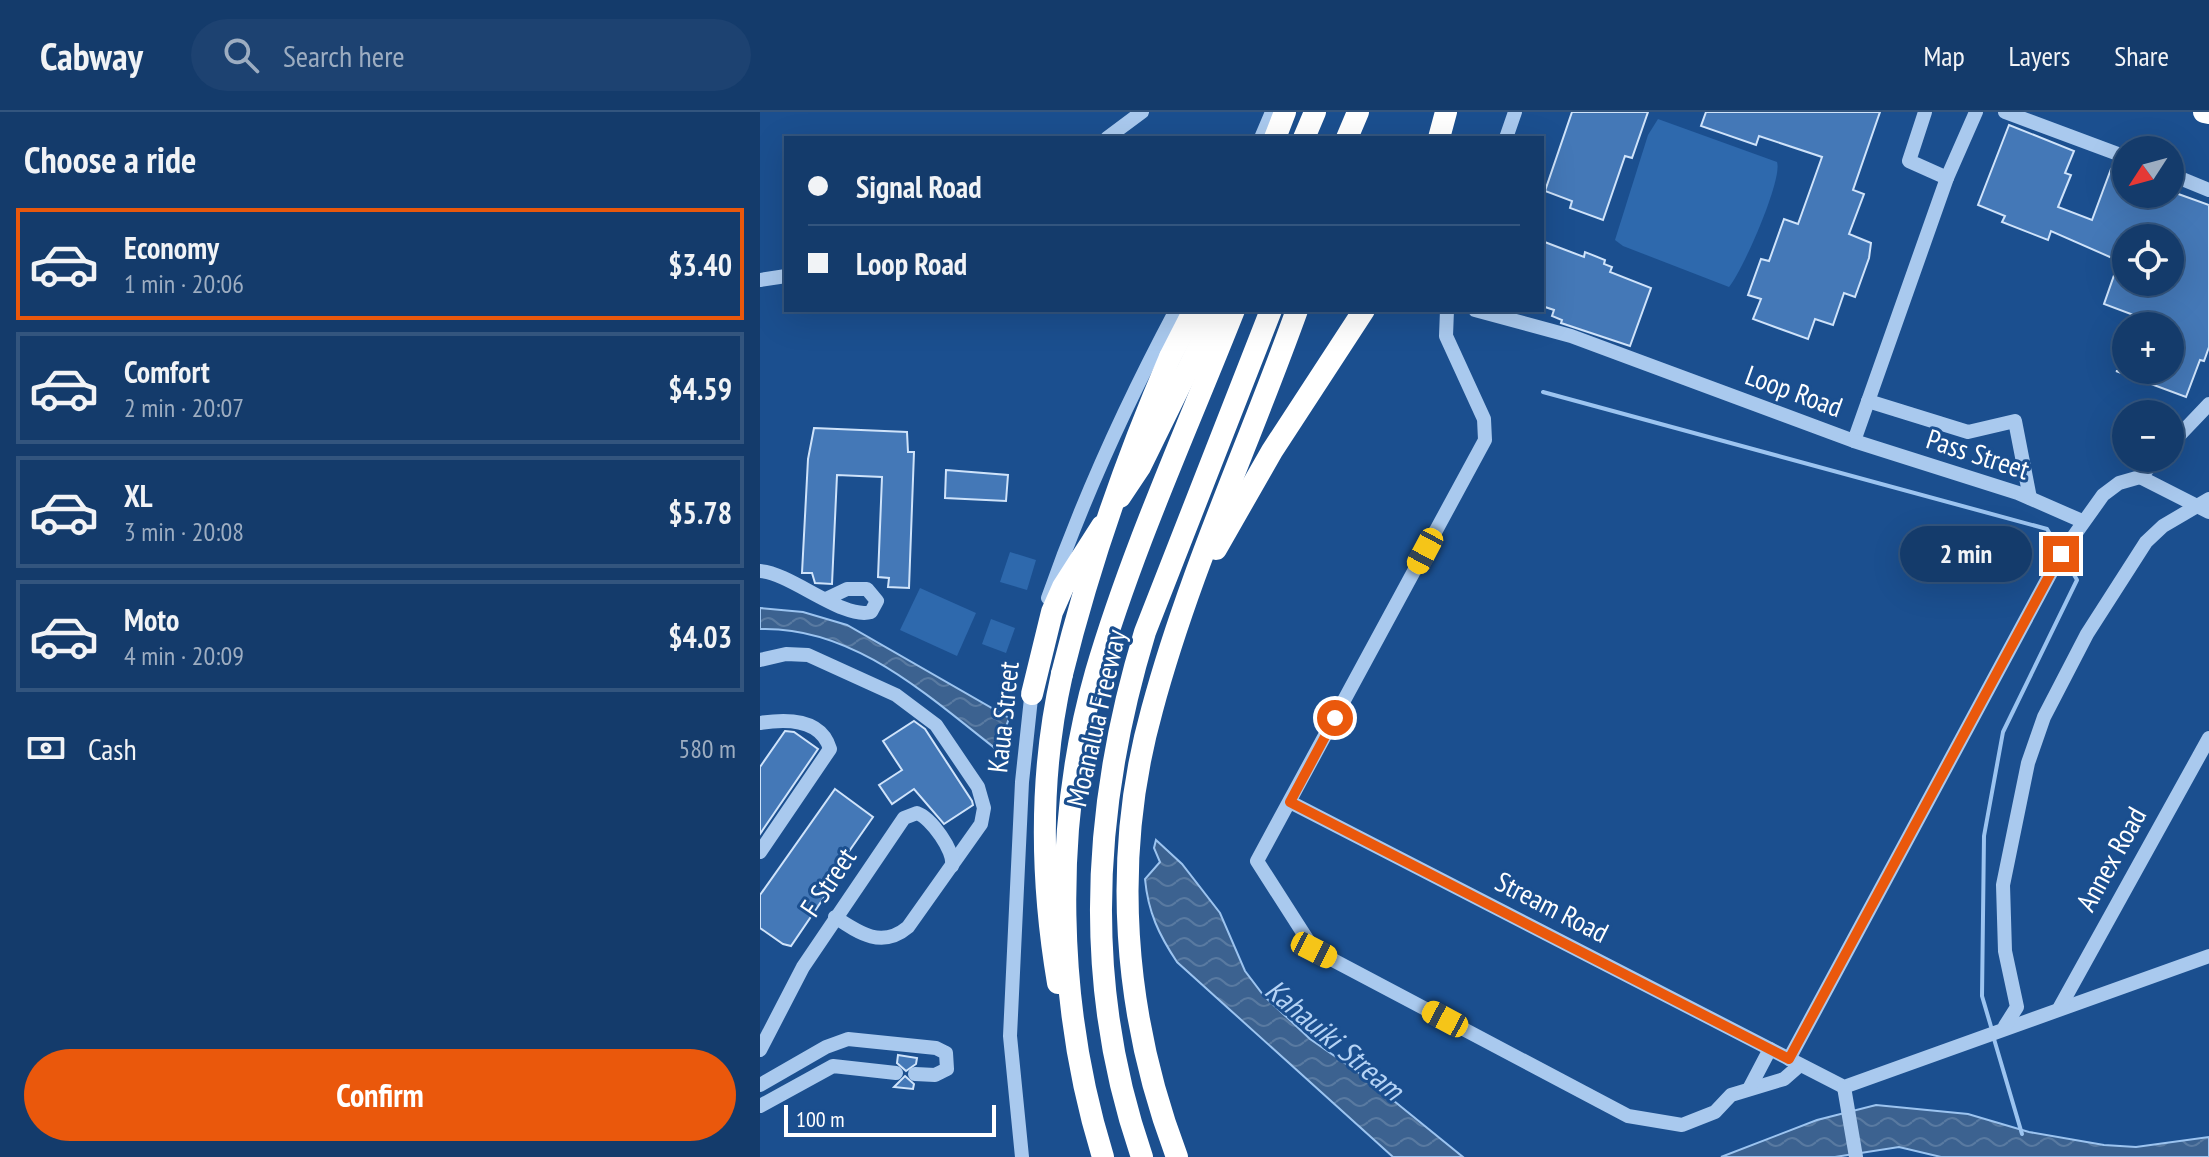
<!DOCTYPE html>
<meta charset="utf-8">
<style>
:root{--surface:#143b6b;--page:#1d4271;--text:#f1f3f6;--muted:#9dadc1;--line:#33557e;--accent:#ea580c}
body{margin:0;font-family:"PT Sans Narrow",sans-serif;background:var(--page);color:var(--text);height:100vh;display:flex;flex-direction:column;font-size:30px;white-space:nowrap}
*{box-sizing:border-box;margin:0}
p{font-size:26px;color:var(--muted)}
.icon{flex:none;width:44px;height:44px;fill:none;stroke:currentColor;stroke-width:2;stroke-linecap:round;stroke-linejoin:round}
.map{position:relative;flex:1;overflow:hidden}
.drawer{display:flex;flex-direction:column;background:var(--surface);width:760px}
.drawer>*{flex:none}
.hud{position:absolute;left:24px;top:24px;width:760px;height:176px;border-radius:0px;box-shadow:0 8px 32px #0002,0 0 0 2px var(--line);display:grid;align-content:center;height:176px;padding:0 24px;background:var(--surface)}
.needle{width:52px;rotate:234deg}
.buttons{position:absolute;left:1352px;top:24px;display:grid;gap:16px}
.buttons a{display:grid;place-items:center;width:72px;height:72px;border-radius:50%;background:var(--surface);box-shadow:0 8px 32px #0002,0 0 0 2px var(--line);font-size:40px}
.scale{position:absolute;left:24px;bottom:20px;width:212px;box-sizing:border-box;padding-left:8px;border:4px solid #fff;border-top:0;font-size:22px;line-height:28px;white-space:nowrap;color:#fff;-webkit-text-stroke:6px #1b4f8f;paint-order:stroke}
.end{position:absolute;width:36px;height:36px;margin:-18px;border:10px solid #ea580c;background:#fff;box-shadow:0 0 0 4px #fff}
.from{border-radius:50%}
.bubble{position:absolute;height:56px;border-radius:28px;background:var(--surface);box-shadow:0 8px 32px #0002,0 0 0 2px var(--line);font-size:26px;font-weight:600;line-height:56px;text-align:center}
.car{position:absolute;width:24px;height:48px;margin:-24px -12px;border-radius:10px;box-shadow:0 0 6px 2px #0007;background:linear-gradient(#f5c518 24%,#345 0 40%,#f5c518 0 76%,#345 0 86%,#f5c518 0)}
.hud b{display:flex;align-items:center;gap:28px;height:76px;font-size:30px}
.hud b+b{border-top:2px solid var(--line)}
.hud i{width:20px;height:20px;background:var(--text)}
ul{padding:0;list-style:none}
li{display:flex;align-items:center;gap:24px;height:112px;margin:0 16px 12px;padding:0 8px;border:4px solid var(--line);border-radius:0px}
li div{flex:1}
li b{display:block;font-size:30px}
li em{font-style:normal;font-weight:600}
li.on{border-color:var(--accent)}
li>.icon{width:72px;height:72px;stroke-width:1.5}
h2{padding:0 24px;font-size:36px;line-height:96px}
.pay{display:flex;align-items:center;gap:20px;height:88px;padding:0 24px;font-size:30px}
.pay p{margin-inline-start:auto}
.primary-button{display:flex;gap:16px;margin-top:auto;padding:16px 24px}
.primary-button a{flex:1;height:92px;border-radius:48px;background:var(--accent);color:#fff;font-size:32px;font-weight:600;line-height:92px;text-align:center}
header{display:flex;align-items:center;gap:48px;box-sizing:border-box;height:112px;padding:0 40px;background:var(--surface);border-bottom:2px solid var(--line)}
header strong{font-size:38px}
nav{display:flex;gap:44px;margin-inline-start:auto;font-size:28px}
.search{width:560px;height:72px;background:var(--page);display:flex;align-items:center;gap:20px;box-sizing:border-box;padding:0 28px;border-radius:44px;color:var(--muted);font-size:30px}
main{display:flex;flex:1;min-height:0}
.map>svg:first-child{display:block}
</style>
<header>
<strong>Cabway</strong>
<div class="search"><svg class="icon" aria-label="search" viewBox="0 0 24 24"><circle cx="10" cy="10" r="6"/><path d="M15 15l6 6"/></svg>Search here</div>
<nav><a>Map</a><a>Layers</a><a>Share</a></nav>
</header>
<main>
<section class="drawer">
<h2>Choose a ride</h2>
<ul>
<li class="on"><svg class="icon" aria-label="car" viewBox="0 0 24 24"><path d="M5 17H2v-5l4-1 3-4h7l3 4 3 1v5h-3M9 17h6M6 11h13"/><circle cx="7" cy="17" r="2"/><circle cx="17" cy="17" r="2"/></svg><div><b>Economy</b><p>1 min · 20:06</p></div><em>$3.40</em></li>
<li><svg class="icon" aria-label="car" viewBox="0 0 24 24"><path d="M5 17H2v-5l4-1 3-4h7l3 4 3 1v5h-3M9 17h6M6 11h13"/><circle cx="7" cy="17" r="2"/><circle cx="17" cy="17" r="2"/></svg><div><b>Comfort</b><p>2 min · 20:07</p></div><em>$4.59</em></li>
<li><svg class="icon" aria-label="car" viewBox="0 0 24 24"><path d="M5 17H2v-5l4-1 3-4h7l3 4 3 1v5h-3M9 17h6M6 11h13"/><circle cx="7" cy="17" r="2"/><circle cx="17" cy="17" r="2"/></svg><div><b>XL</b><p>3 min · 20:08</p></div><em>$5.78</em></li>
<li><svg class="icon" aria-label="car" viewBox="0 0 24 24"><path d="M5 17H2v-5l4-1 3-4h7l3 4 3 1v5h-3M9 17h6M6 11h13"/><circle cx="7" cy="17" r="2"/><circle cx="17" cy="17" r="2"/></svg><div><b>Moto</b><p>4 min · 20:09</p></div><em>$4.03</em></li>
</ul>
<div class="pay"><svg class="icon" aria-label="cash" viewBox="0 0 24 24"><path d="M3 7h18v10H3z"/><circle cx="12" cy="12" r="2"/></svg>Cash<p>580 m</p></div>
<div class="primary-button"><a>Confirm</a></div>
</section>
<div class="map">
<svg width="1449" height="1045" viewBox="0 0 1449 1045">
<defs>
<pattern id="water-waves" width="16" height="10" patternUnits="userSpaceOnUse" patternTransform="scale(2)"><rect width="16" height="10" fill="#3c6290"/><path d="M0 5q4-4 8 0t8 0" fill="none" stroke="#597aa1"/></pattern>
</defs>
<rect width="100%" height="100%" fill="#1b4f8f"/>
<g fill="#2e69ad">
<path d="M898,7L1017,50C1023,67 982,160 969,175L863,134L855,128L888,23Z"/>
<polygon points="250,440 276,448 267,478 240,470"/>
<polygon points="160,476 216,501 197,544 140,518"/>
<polygon points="231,507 255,516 246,541 222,532"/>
</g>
<g fill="url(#water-waves)" stroke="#9cc4f0" stroke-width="2">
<path d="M0,496L43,500L87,513L249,606L244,621L245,644C173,589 97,514 0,517Z"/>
<path d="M396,728L422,752L460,801L485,859L504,884L550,927L602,963L703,1045H633L417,850C399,823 388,800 385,767L400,750L394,736Z"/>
<polygon points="1116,993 1208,1002 1269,1020 1344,1033 1376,1035 1449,1025 1449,1045 1181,1045 1139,1035 1075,1045 961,1045 1057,1008"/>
</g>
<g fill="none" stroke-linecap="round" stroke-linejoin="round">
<g stroke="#9cc4f0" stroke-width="4">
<polyline points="783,280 1287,417 1295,430"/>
<polyline points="1232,918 1222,884 1224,724 1243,620 1317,468 1308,452"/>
<polyline points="1234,927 1262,1022"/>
</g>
</g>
<g fill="#4478b7" stroke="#cfe3fa" stroke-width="2" fill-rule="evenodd">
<polygon points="812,0 888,0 872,46 865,44 843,108 810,96 812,89 785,79"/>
<polygon points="946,0 1120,0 1093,78 1104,82 1089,122 1111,131 1109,146 1095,185 1084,181 1073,213 1055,207 1048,227 993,207 1001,187 988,183 1001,147 1009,149 1024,107 1038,112 1062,45 999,24 996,33 941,14"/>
<path d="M1249,13L1314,39L1305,61L1311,63L1298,95L1332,108L1351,57L1366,62V82H1410V79L1449,93V235L1444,249L1440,248L1426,285L1356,259L1410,258V214H1384L1387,208L1344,192L1359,149L1291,119L1288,128L1242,110L1245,104L1218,93ZM1366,126H1410V170H1366Z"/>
<polygon points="782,129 824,145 825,140 845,148 844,152 852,155 850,160 891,176 870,234 801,211 802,208 792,204 794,198 782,194"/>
<polygon points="54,316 147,320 148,340 154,340 149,476 128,475 129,466 118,465 122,365 77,363 72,472 55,471 52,461 42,461 48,347"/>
<polygon points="186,358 248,363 246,389 185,386"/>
<polygon points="154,609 165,617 212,689 213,693 184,712 154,677 132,692 119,673 142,658 123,629"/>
<polygon points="25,619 34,620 58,637 0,722 0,655"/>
<polygon points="75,677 113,705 62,778 67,781 31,834 23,832 0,816 0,783"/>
<polygon points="138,943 157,946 156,952 146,959 137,951"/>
<polygon points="145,964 154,972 153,977 134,975"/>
</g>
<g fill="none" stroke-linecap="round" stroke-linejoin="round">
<g stroke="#a9c9ee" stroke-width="14">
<polyline points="1165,0 1149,49 1187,66"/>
<polyline points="1245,0 1366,45"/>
<polyline points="347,26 382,0"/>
<polyline points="501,26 512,0"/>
<polyline points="746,26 755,0"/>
<polyline points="1410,62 1449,78"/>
<polyline points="0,168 26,164"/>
<polyline points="687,198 686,224 724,307 725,328 497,749 554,838 868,1004 922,1013 955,1000 971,983 1024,967 1040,953"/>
<polyline points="715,198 811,224 1094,329 1187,66 1216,0"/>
<polyline points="1108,289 1208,320 1255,309 1270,386"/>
<polyline points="1094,329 1258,381 1322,409"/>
<polyline points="1410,333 1449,292"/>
<polyline points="1380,365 1449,400"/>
<path d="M0,459C31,461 83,508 111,500L117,489L107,477H87L66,487"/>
<path d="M288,486C323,386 366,292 416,198"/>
<path d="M0,548L26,542L48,543L136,583L176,613L218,675L224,696L221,712L148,815C122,837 99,821 75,805"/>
<path d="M0,611C25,607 61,606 70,637L0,740"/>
<polyline points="530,690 1084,975 1449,844"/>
<polyline points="1300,895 1449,626"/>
<polyline points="1245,914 1257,895 1245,839 1243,773 1268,651 1284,605 1327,522 1386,430 1403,414 1449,387"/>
<path d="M0,938L43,855L144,706L157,701C171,706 195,739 192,754"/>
<polyline points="1029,947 1301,442 1343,383 1359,371 1380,365 1398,346"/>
<polyline points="0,973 66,935 88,927 176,936 186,941 187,957 175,963 155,962"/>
<polyline points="1084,975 1096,1045"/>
<polyline points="989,977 1010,937"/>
<polyline points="0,994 73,954 136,961"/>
<polyline points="262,1045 250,924 262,670 272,577"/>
</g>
<g stroke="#fff" stroke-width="22">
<polyline points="1444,0 1449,1"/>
<polyline points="515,26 525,0"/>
<polyline points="544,26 555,0"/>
<polyline points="587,26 598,0"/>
<polyline points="679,26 686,0"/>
<polyline points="410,245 434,198"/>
<polyline points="360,385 380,355 457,198"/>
<polyline points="456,437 512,339 604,198"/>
<polyline points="272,582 292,500 303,475 342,414"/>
<path d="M298,871C281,770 279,663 302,562"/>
<path d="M343,1045C296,893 292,714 336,560C372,437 427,317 474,198"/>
<path d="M382,1045C322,872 332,694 385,520L511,198"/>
<path d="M417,1045C363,903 351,745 392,598C429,460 489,332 537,198"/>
</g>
<path stroke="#fff" stroke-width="22" d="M302,562C329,453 365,349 410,245"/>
</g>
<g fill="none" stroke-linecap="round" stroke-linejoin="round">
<polyline stroke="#ea580c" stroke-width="10" points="575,606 530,690 1029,947 1301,442"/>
</g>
<g text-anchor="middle" stroke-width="6" stroke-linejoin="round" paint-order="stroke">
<g font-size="28" fill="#fff" stroke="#1b4f8f">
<text transform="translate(1034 279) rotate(20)" y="10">Loop Road</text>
<text transform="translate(1218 342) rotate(18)" y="10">Pass Street</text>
<text transform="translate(243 605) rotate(-84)" y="10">Kaua Street</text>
<text transform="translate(336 606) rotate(-77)" y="10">Moanalua Freeway</text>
<text transform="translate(1351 747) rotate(-61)" y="10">Annex Road</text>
<text transform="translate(68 770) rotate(-56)" y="10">F Street</text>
<text transform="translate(792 795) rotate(27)" y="10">Stream Road</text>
</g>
<g font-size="30" font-style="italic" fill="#b5d3f5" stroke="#1b4f8f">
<text transform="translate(574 928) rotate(40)" y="10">Kahauiki Stream</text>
</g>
</g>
</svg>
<div class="buttons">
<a><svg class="needle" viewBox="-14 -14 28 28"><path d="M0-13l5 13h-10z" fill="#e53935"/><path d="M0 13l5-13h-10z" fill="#9dadc1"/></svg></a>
<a><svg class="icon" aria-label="locate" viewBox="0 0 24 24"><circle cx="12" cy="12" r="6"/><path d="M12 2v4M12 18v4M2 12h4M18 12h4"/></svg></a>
<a>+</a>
<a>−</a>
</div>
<div class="scale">100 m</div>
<i class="end from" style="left:575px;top:606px"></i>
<i class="end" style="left:1301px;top:442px"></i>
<div class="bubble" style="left:1140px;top:414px;width:132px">2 min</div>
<i class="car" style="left:665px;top:439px;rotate:208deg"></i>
<i class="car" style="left:554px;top:838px;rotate:117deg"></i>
<i class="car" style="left:685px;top:907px;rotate:298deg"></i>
<div class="hud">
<b><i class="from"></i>Signal Road</b>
<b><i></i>Loop Road</b>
</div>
</div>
</main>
